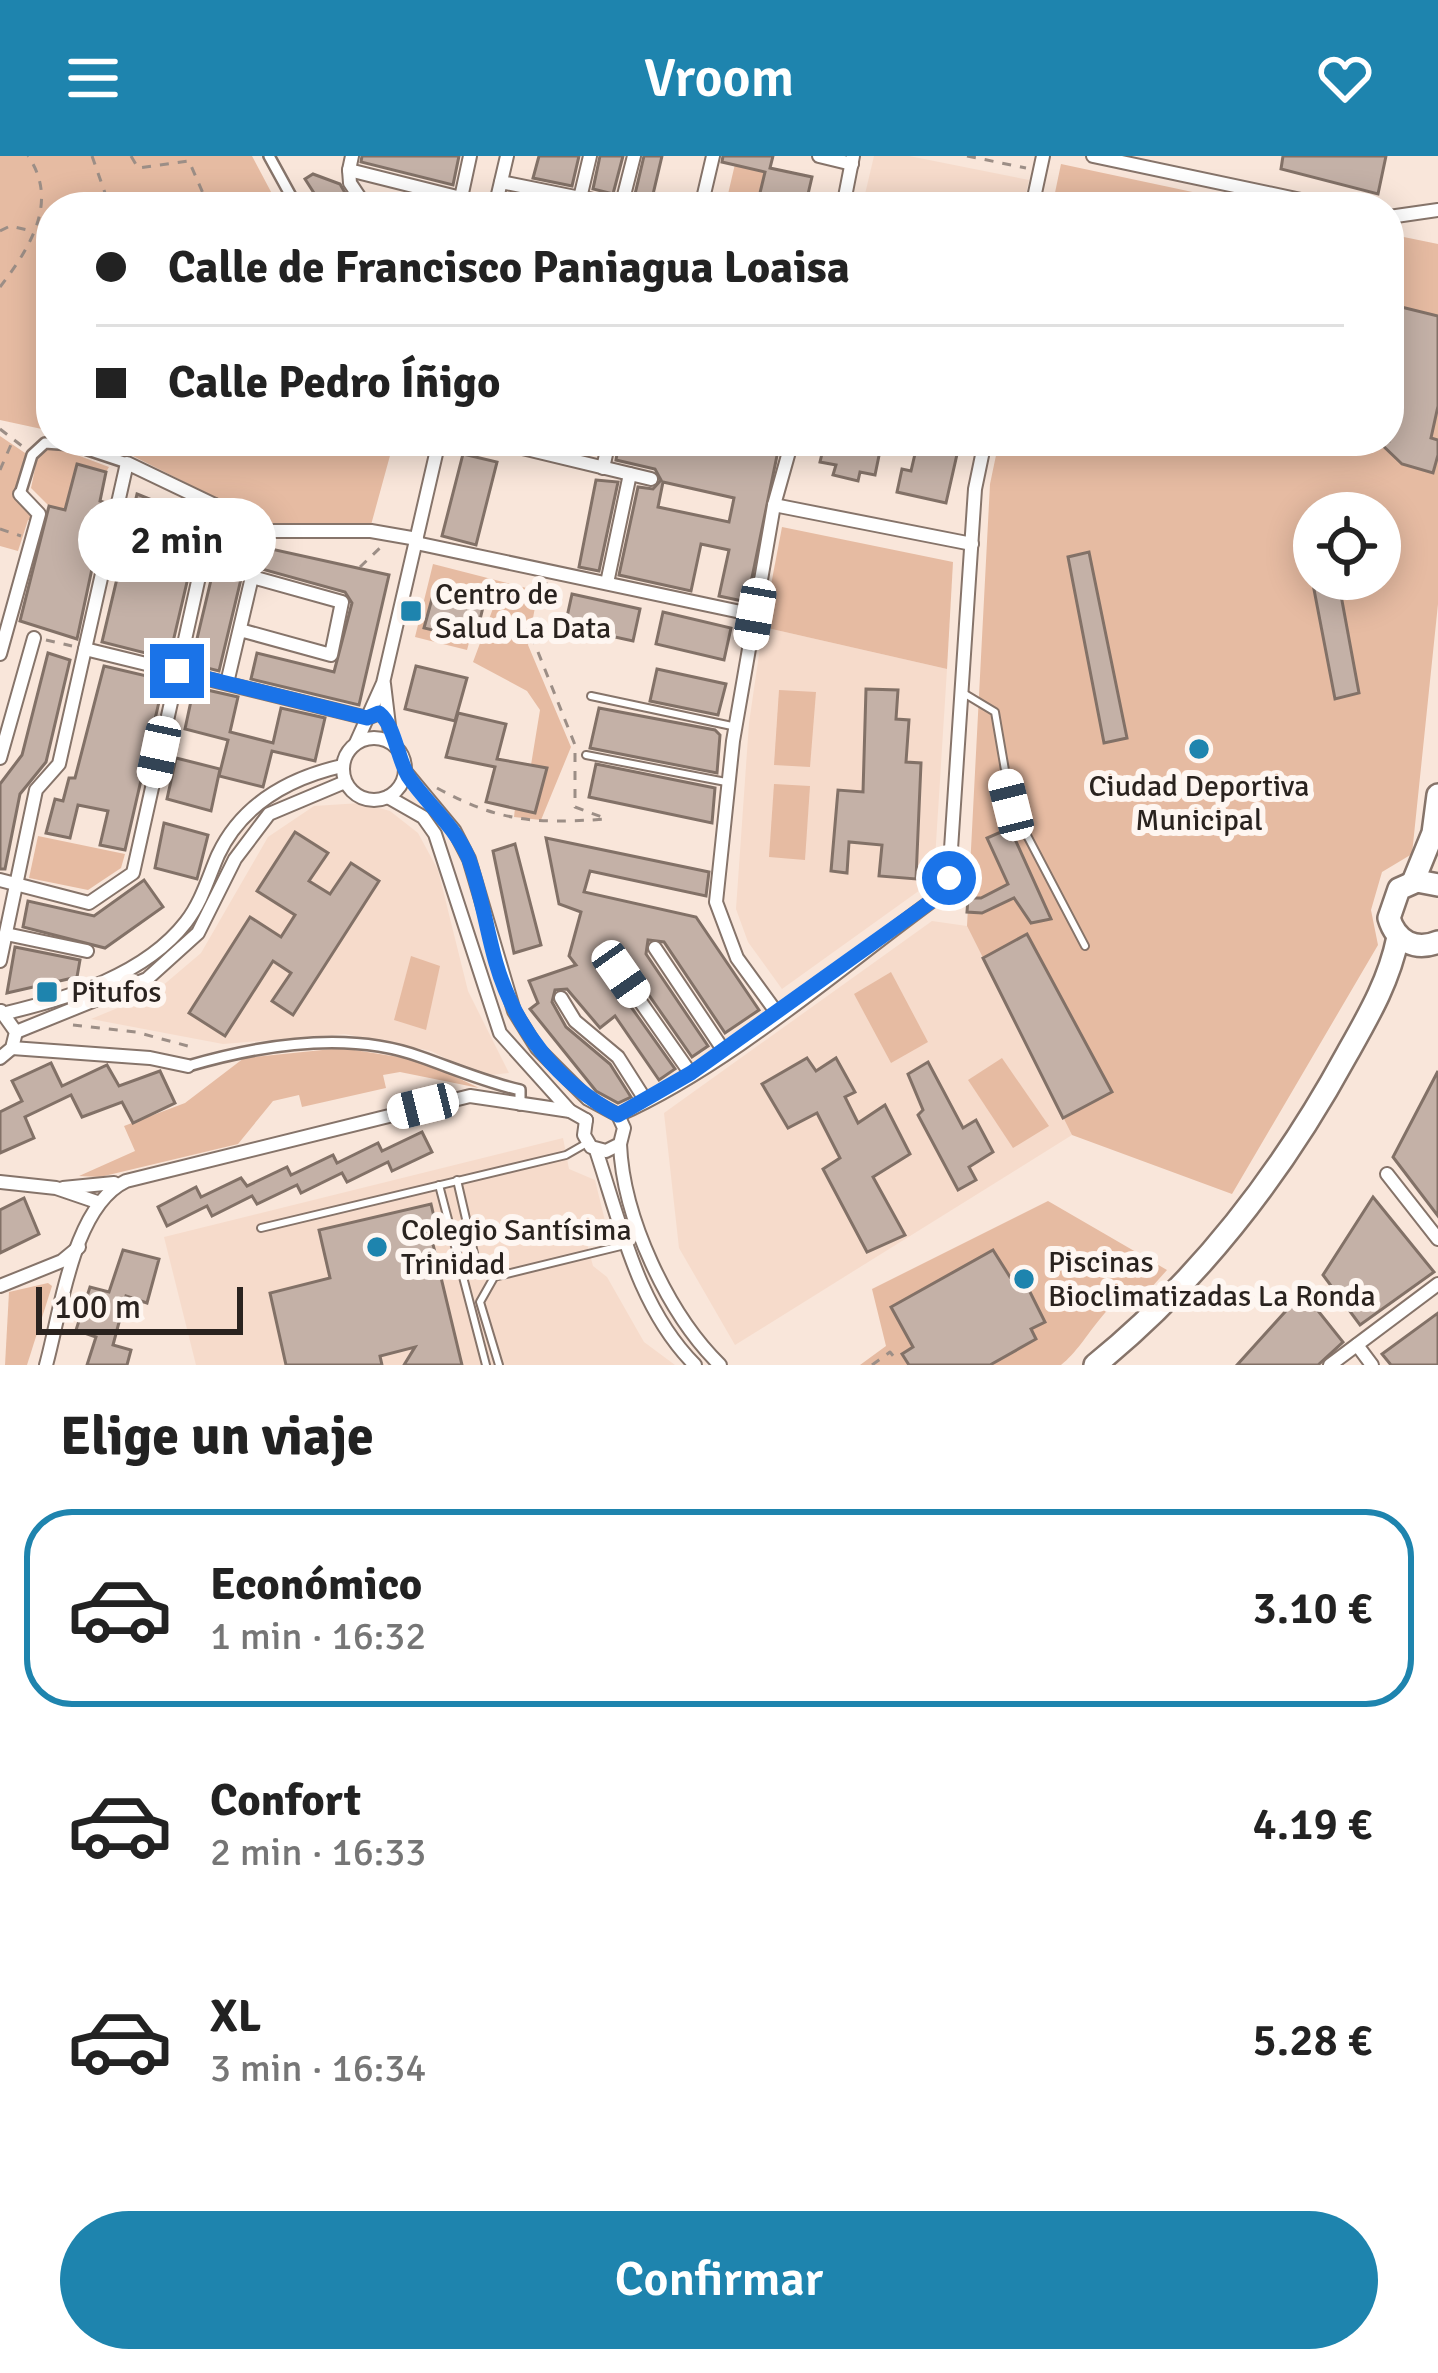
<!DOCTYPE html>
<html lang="es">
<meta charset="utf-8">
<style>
:root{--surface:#fff;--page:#f2f2f2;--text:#222;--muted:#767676;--line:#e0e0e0;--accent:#1e84ae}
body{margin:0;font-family:Signika,sans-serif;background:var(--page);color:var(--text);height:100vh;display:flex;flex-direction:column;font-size:45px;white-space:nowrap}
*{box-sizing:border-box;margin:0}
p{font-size:39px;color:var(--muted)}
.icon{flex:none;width:66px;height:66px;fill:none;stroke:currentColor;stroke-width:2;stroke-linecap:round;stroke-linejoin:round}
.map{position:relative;height:1209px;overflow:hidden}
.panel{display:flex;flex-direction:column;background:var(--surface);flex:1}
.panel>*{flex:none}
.guide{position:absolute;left:36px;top:36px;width:1368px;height:264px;border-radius:48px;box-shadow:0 6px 30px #0003;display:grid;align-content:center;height:264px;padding:0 60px;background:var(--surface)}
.fabs{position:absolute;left:1293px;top:336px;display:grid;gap:24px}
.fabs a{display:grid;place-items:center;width:108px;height:108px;border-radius:50%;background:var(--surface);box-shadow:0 6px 30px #0003;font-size:60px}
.scale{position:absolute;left:36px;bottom:30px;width:207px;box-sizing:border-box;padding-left:12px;border:6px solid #2a231f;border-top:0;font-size:33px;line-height:42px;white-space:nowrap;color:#2a231f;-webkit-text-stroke:9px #fef6f1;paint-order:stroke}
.end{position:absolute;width:54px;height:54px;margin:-27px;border:15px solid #1a73e8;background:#fff;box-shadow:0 0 0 6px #fff}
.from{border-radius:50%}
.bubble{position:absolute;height:84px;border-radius:42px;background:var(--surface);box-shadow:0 6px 30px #0003;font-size:39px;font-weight:600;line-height:84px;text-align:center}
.car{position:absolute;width:36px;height:72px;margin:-36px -18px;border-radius:15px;box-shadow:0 0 9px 3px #0007;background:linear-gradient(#fff 24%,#345 0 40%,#fff 0 76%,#345 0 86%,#fff 0)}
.guide b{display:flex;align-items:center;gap:42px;height:114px;font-size:45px}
.guide b+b{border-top:3px solid var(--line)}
.guide i{width:30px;height:30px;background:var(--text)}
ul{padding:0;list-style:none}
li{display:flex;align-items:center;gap:36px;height:198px;margin:0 24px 18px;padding:0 36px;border:6px solid transparent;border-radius:48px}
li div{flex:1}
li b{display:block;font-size:45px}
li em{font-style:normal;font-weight:600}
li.on{border-color:var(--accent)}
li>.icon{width:108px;height:108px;stroke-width:1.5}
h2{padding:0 60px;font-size:54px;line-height:144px}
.button{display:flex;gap:24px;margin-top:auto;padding:24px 60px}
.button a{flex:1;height:138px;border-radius:72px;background:var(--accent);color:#fff;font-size:48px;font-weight:600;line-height:138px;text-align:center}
header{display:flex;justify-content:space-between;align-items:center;height:156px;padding:0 60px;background:var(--accent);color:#fff;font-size:54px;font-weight:600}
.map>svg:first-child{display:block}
</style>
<header><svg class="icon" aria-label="menu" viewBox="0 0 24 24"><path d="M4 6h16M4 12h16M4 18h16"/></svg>Vroom<svg class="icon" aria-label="heart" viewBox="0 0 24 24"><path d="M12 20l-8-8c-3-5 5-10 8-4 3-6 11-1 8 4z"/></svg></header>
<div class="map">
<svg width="1438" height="1209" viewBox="0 0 1438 1209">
<rect width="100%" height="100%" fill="#f9e6da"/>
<g fill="#f6dbcb">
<polygon points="874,0 909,0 1029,24 1023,51 862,51"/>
<polygon points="763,471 947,513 934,719 927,729 782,833 748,786 736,753 749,567"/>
<polygon points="361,647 390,655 418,677 438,714 468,835 509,917 481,920 431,895 345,878 223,888 91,863 154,837 201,797 268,681 314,650"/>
<polygon points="932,765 967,770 1072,979 735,1189 679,1092 664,957"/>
<polygon points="563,982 569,1013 595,1024 605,1065 586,1084 593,1110 607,1121 644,1186 675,1209 196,1209 164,1081"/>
</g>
<g fill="#e6bba2" fill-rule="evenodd">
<polygon points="0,0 252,0 279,51 51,51 51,275 0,264"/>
<polygon points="735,8 765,16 760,37 790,44 789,51 725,51"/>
<polygon points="1061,8 1263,51 1052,51"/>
<path d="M1389,78L1438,88V448L1412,698L1382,716L1371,754L1378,789L1232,1038L1072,979L967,770L990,328L999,285H1389ZM1314,357H1380V423H1314Z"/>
<polygon points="0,280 28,299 16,341 25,354 46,363 45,368 28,364 18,395 0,390"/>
<polygon points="91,285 394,285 371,369 270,369 117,292"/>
<polygon points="53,290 109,311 106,316 77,309 68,354 49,350 31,332 38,298"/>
<polygon points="782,371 953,406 947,513 763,471"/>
<polygon points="433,408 538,435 528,489 571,591 541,664 514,661 515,652 535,656 547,613 531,609 540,554 527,535 473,506 501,431 487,428 484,439 436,428 425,471 470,483 467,494 415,481"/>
<polygon points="779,534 816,536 810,611 774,609"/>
<polygon points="774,628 810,630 805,704 769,701"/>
<polygon points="38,680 125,698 121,712 88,734 29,722"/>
<polygon points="411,800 440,810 426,874 394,864"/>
<polygon points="891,816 928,886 891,907 854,838"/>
<polygon points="342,892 423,905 479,932 400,916 383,919 386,932 302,951 299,939 273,945 238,988 100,1021 79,1020 135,995 124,970 185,947 244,902"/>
<polygon points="1002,902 1049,970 1013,992 968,924"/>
<path d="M1048,1045L1167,1114L1150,1133C1105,1135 1091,1186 1061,1209H860L886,1190L872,1133Z"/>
<polygon points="48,1127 52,1130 27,1209 5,1209 9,1136"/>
</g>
<g fill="#c4b1a7" stroke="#827167" stroke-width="3" fill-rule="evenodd">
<polygon points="362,0 459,0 453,29 361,6"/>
<polygon points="539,0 579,0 572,30 533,22"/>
<polygon points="600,0 623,0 613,38 593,33"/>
<polygon points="644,0 662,0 650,51 632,51"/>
<polygon points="723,0 773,0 770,12 812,21 805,51 789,51 790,44 760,37 765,16 722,6"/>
<polygon points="1283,0 1386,0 1378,38 1281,13"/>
<polygon points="313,18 340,28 353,51 323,51 305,23"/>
<polygon points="1389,148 1438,160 1438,250 1431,282 1438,284 1438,299 1433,317 1402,308 1378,285 1389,285"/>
<path d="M619,285L671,294L673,285H780L747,446L719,440L729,394L701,388L691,435L619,419L638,331L653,333L661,324L655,313L616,304ZM663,326L734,342L729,366L658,351Z"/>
<polygon points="825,285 882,285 875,319 860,316 858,325 833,319 836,309 820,306"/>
<polygon points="918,285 960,285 946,347 897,336 902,313 911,315"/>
<polygon points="463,298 497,306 476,389 442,380"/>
<polygon points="77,308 106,316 100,345 106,347 77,483 20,465 49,350 65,354"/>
<polygon points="596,324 618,326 599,415 579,411"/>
<polygon points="137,338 194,361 187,394 194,396 169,503 102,486"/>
<polygon points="221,382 389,419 359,549 251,523 257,497 334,516 352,447 345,436 255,411 242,419 219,515 191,508"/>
<polygon points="1089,396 1127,582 1104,587 1068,401"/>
<polygon points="1312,423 1338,423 1359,537 1335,543"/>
<polygon points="436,428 486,439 475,484 424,472"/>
<polygon points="572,438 640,453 633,485 565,470"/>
<polygon points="663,456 731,472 724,504 656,488"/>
<polygon points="48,497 70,504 46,606 20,638 5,713 0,713 0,628 22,599"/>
<polygon points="104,510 164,524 125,694 100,689 108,655 78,649 70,682 46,677 55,643 63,645 69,622 75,622"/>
<polygon points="416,510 467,522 455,565 405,553"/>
<polygon points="657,513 726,528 718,559 650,545"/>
<polygon points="194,531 238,541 230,576 273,587 281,552 325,562 315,605 272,595 263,631 219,620 228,584 185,573"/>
<polygon points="866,533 898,534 896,563 909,564 906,606 921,607 916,723 879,720 882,689 849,686 847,717 831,715 838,634 863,636"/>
<polygon points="599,552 715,574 720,579 717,617 590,592"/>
<polygon points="458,557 506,568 497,603 547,612 535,657 486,646 495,611 446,601"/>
<polygon points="176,602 220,613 211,655 167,643"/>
<polygon points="596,608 715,632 712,667 589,641"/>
<polygon points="164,667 208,679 197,723 155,712"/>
<polygon points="1010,672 1051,763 1031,767 1014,742 982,757 967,756 968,742 981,742 1008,728 987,682"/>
<polygon points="295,676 328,697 309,725 330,738 351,707 379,725 293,859 272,845 291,817 273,805 225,880 189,857 250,761 281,781 295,759 257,735"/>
<polygon points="546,682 709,716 706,740 590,715 584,736 696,761 759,854 725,877 664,786 648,784 646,798 708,890 692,901 630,812 614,810 612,824 675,913 659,924 615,860 600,872 567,833 555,834 552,846 566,871 610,908 631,941 618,947 596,935 530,853 538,847 529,825 576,809 569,800 581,756 559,748"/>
<polygon points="515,688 541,789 514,797 493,695"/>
<polygon points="144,724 163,751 105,792 23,771 28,745 94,760"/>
<polygon points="1027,778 1112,936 1063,962 983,802"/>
<polygon points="15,791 80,804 77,821 7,837"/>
<polygon points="807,902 816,915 836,902 855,936 845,941 858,967 885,949 910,998 873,1021 905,1079 867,1096 823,1013 840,1002 817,957 788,972 762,928"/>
<polygon points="928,906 963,972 976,964 993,996 969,1011 976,1024 958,1034 918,959 923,954 908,918"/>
<polygon points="51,907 62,930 107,909 119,930 160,915 175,947 133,967 122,946 82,961 71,939 25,961 34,982 0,997 0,956 22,945 12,925"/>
<polygon points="1438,915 1438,1060 1393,1001"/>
<polygon points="422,976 432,996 392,1015 388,1006 347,1026 342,1017 301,1037 297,1029 257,1048 252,1040 212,1060 207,1050 167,1070 158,1051 196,1031 201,1041 241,1022 247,1030 287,1011 291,1019 333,999 337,1007 378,987 382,995"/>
<polygon points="1373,1041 1434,1116 1360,1169 1323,1119"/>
<polygon points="24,1042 39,1078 0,1097 0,1054"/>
<polygon points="431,1048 439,1082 432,1084 462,1209 404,1209 415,1191 380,1200 382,1209 286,1209 270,1137 330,1122 319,1074"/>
<polygon points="123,1094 159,1103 147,1147 126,1140 113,1189 131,1194 127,1209 87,1209 96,1181 76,1174 90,1131 109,1136"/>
<polygon points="993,1094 1010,1121 1020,1116 1045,1166 1031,1173 1036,1183 990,1209 909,1209 902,1198 913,1191 891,1151"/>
<polygon points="1303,1136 1343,1186 1318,1209 1237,1209"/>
<polygon points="1438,1157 1438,1209 1391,1209 1382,1198"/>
</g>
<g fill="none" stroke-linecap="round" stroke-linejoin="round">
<defs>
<g id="service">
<polyline points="965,538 995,556 1011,649 1085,790"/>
<polyline points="591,540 732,570"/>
<polyline points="586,599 726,626"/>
<polyline points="457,1024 476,1106 494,1121 625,1089"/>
<polyline points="439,1029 486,1209"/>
<polyline points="261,1072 566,999 587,987"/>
<polyline points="493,1123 480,1146 499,1209"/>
</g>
<g id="pedestrian">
<polyline points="269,0 297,51"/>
<polyline points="20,338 32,299 45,287 73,289 127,307"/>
<path d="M188,910C260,889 348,874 421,901C455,913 485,926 520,934V949"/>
</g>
<g id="minor">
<polyline points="352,0 349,14 461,42"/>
<polyline points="819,0 852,8"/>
<polyline points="1093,0 1334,51"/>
<polyline points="349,14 350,27 366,51"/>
<polyline points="501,26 580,42 590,0"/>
<polyline points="589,43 621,51 634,0"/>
<polyline points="459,51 470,0"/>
<polyline points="495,51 507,0"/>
<polyline points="701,51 713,0"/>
<polyline points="843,51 853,0"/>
<polyline points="1032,51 1043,0"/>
<polyline points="1389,61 1438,54"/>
<polyline points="493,285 651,323"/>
<polyline points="603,312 609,285"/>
<polyline points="774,349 972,388"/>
<polyline points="416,387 755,459"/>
<polyline points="607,427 630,318"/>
<polyline points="85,493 367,562 379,557 388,564"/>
<polyline points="0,498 39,358 20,338"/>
<polyline points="227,527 252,421 342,446 331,499 240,474"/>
<polyline points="384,528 391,586"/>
<circle cx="374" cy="613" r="31"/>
<polyline points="356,587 383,527 439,285"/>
<polyline points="0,602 34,482"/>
<polyline points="405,615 454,674 469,703 514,855 537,892 588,943 618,959 624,972 620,988 606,995 591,991 584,979 586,964"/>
<polyline points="388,641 423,661 435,678 500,877 570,955"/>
<polyline points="0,724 89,747 133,717 215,349"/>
<polyline points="6,778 87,795"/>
<polyline points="655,792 724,895"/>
<polyline points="0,805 36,634 59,608 127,307 269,375 371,375 417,383"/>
<polyline points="621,818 691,918"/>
<polyline points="561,842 575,865 618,901 646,945"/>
<path d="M6,857C69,842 145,819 186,766C202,745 208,722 218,699C242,648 290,622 342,610"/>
<polyline points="777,857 737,802 716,746 733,585 774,349 792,285"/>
<polyline points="16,876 147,823 198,777 235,703 269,658 345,626"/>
<polyline points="12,892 150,902 188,910"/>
<polyline points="0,902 12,892 16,876 1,855"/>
<path d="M618,959C727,911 842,810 940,739L949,723L975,333L985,285"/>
<path d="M620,988C623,1062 668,1158 720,1209"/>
<path d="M596,994C621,1069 638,1152 695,1209"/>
<polyline points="1387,1018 1438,1083"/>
<polyline points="0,1026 56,1032 97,1046"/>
<polyline points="63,1032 114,1027"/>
<polyline points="0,1130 62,1105 79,1091"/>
<polyline points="1357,1189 1372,1209"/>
<path d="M46,1209C61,1155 73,1050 126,1025L470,940L570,955L586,964"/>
<polyline points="1330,1209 1438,1128"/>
</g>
<g id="primary">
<polyline points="1413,726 1433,677 1438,639"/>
<path d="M1438,729L1417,725L1399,733L1389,762C1396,786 1416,795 1438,786"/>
<path d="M1095,1209C1201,1123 1282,1017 1347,898C1369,859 1389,825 1398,781"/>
</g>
</defs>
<use href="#service" stroke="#86746a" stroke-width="10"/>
<use href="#pedestrian" stroke="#86746a" stroke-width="14"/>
<use href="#minor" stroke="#86746a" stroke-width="16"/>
<use href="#primary" stroke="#86746a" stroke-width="26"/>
<g stroke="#9c8e86" stroke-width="3" stroke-dasharray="9 9" stroke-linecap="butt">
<polyline points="92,0 110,51"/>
<polyline points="131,0 138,12 189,5 209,51"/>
<polyline points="967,0 1026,12"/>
<polyline points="0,75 10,70 32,75"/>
<path d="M0,131C29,93 60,46 28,0"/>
<polyline points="51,220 46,254 51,259"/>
<polyline points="0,273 22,290"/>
<polyline points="384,285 423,295"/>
<polyline points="0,314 13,284"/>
<polyline points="0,373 21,380"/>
<polyline points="360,411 384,388"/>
<polyline points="546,426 534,486 575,589 575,651 607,663"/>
<polyline points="46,484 72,490"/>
<path d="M437,632C499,666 536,668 606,663"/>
<polyline points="73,869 136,876 195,892"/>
<polyline points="872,1209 890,1196 895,1202"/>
</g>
<use href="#service" stroke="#fff" stroke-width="6"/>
<use href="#pedestrian" stroke="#fff" stroke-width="9"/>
<use href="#minor" stroke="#fff" stroke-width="12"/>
<use href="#primary" stroke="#fff" stroke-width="21"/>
</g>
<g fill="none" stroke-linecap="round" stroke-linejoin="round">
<path stroke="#1a73e8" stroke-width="15" d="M177,515L367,562L379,557C395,570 397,601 408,620C427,648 454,669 468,701C481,734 486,773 496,807C515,873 559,928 618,959L691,917L940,739L949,722"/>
</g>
<g fill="#1e84ae" stroke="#fef6f1" stroke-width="4.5">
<rect x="399" y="443" width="24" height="24" rx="6"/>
<circle cx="1199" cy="593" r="12"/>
<rect x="35" y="824" width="24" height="24" rx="6"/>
<circle cx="377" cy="1091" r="12"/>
<circle cx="1024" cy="1123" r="12"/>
</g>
<g text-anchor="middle" stroke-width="12" stroke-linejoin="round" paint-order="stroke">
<g font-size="30" fill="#2a231f" stroke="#fef6f1" text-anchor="start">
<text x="435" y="448">Centro de<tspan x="435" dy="34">Salud La Data</tspan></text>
<text x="1199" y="640" text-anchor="middle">Ciudad Deportiva<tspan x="1199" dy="34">Municipal</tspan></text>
<text x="71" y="846">Pitufos</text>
<text x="401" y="1084">Colegio Santísima<tspan x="401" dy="34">Trinidad</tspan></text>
<text x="1048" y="1116">Piscinas<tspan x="1048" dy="34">Bioclimatizadas La Ronda</tspan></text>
</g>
</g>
</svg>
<div class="fabs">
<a><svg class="icon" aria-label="locate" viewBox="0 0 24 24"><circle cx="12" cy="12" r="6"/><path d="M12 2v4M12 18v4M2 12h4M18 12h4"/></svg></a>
</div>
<div class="scale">100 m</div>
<i class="end from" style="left:949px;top:722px"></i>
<i class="end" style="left:177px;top:515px"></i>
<div class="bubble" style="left:78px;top:342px;width:198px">2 min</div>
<i class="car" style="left:755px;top:458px;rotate:190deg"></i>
<i class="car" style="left:159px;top:596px;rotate:192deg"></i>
<i class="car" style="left:1011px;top:649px;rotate:346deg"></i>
<i class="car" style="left:621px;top:818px;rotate:145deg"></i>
<i class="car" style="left:423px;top:950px;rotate:256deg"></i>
<div class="guide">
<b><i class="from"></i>Calle de Francisco Paniagua Loaisa</b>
<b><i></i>Calle Pedro Íñigo</b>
</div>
</div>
<section class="panel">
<h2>Elige un viaje</h2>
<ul>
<li class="on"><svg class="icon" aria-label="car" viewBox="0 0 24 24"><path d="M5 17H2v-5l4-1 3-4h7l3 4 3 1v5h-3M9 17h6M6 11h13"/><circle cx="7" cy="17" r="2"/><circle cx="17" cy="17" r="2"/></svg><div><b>Económico</b><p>1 min · 16:32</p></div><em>3.10 €</em></li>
<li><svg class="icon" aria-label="car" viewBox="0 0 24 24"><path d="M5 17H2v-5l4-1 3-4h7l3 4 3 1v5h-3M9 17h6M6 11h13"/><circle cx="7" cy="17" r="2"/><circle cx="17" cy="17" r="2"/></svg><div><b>Confort</b><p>2 min · 16:33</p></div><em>4.19 €</em></li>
<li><svg class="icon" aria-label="car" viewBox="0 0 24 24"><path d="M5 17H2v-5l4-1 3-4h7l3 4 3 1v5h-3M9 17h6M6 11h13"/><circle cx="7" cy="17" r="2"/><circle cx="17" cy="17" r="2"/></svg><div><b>XL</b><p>3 min · 16:34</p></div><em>5.28 €</em></li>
</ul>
<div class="button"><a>Confirmar</a></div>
</section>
